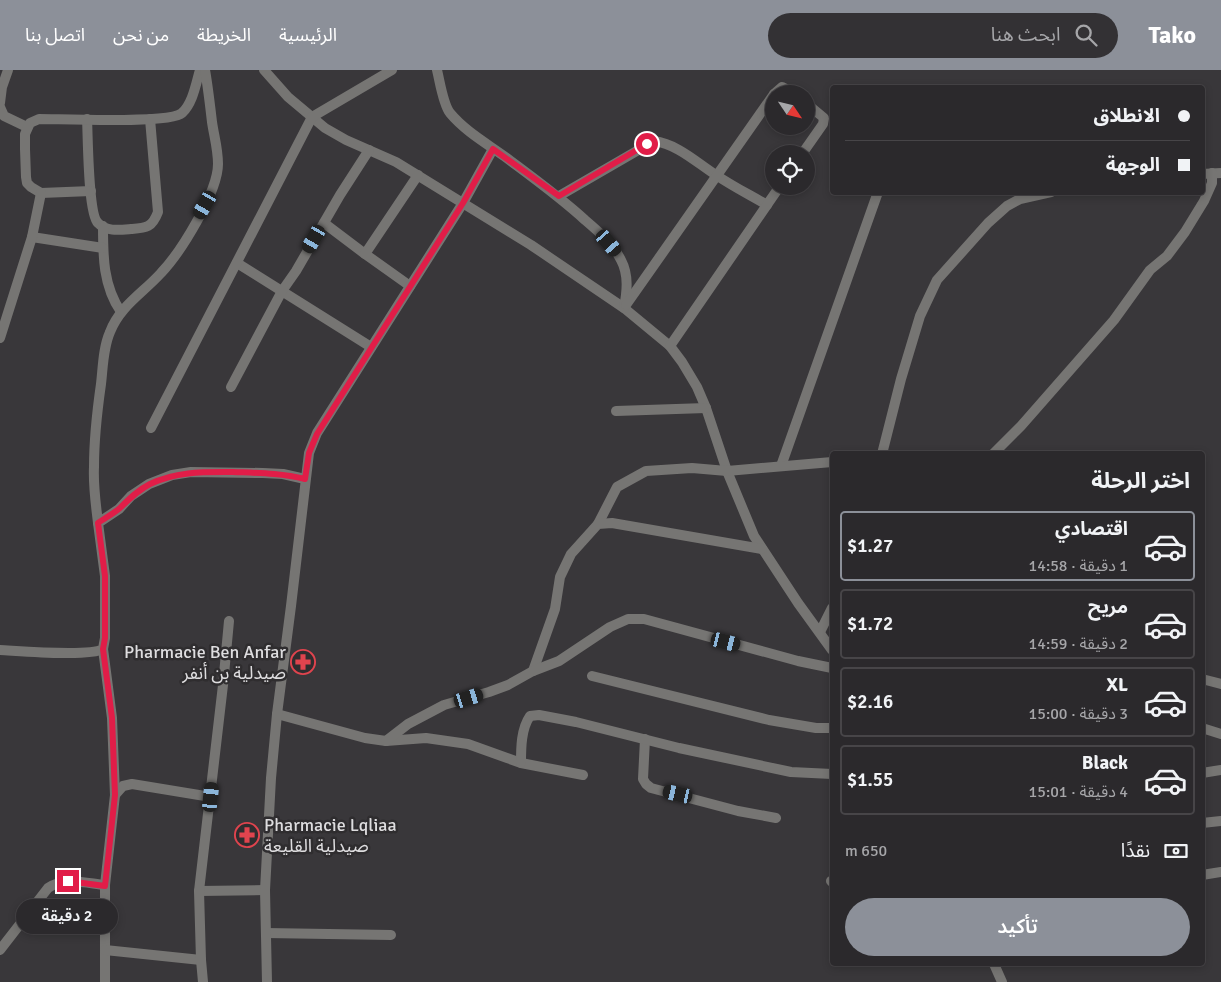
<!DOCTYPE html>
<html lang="ar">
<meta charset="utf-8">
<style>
:root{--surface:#2b292c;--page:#333134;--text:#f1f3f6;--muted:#a6a6a9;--line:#474548;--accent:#8c9099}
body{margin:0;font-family:Signika,"Noto Sans Arabic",sans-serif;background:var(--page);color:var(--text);direction:rtl;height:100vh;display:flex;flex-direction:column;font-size:19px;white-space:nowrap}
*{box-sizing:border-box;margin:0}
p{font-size:16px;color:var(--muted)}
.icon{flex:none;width:28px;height:28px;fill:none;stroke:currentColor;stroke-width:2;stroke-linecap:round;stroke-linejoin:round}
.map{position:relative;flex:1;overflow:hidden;direction:ltr}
.drawer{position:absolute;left:830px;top:381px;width:375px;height:515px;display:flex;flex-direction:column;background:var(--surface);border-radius:5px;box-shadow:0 2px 8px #0003,0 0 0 1px var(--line);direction:rtl}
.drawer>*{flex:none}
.top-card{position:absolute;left:830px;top:15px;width:375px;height:110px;border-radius:5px;box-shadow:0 2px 8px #0003,0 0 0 1px var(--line);direction:rtl;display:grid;align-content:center;height:110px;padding:0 15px;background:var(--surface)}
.needle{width:32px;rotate:125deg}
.fabs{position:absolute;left:765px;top:15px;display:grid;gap:10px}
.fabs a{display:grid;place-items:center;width:50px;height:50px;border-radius:50%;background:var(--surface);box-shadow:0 2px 8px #0003,0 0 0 1px var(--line);font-size:25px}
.end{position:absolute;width:22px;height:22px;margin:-11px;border:6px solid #e11d48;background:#fff;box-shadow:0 0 0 2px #fff}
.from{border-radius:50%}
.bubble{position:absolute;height:35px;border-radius:18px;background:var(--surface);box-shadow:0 2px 8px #0003,0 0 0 1px var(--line);font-size:16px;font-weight:600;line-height:35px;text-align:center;direction:rtl}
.car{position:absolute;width:15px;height:30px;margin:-15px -8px;border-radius:6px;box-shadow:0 0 4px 1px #0007;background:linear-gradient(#222 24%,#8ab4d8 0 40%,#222 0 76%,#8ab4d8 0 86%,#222 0)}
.top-card b{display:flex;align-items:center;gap:18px;height:48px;font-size:19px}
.top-card b+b{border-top:1px solid var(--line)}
.top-card i{width:12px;height:12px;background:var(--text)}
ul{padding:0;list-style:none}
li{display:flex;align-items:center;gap:15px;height:70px;margin:0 10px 8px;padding:0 5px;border:2px solid var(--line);border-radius:5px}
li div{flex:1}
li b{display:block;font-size:19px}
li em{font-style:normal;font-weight:600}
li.current{border-color:var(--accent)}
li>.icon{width:45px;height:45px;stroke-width:1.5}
h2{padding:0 15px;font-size:22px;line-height:60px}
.pay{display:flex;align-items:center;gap:12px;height:55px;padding:0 15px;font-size:19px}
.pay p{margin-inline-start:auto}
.cta{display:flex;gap:10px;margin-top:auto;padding:10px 15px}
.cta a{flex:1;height:58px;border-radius:30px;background:var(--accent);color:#fff;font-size:20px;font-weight:600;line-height:58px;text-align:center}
header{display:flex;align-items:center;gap:30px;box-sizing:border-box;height:70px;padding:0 25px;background:var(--accent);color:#fff}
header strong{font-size:24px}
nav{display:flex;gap:28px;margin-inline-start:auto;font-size:18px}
.search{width:350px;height:45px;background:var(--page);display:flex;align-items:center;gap:12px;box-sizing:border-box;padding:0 18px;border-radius:28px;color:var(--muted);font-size:19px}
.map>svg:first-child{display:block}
</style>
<header>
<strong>Tako</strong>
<div class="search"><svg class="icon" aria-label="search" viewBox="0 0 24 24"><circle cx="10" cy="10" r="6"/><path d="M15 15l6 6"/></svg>ابحث هنا</div>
<nav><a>الرئيسية</a><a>الخريطة</a><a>من نحن</a><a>اتصل بنا</a></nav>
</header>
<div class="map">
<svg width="1221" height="912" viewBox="0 0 1221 912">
<rect width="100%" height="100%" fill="#39373a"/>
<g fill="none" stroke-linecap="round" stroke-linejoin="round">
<g stroke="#767573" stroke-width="10">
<polyline points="264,0 288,27 325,58 346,70 396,92 531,175 624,238 670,276 682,292 697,317 706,338 727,401 754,466 798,533 832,580"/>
<path d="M437,0C440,12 443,34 450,43C465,61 486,73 504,86C532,107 560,127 585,150C598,161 613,174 621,190C629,205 627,222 624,238"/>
<polyline points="774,24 782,17 795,24"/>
<polyline points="0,33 2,17 8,0"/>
<polyline points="0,37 4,46 27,57"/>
<path d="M87,49C88,66 88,144 98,153C106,162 120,160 131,159C146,158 152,158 158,142L150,49"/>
<polyline points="802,84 823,54 824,48 806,33"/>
<polyline points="1202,104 1221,103"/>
<path d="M91,121L41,123L31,117L27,113L26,107L25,79V64L30,53L39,49C62,49 170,54 182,43C193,33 196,13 200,0"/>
<path d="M559,126L654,71C677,74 696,92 716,105C732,116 750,125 767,135"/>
<polyline points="324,153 365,184"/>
<path d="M103,156C103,186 103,216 121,242"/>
<polyline points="32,167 103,178"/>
<polyline points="237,193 371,277"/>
<polyline points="410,216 365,184 418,105"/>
<polyline points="626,235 774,24"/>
<polyline points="0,268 32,167 41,123"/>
<polyline points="670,276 780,116"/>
<polyline points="231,317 282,221 296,201 340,125 369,80"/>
<polyline points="616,341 706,338"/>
<polyline points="151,358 312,47 392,0"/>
<polyline points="882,384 901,309 920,246 937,210 988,153 1007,136 1020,129 1051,122"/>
<polyline points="993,384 1021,356 1114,250 1150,200 1167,186 1185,162 1204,131 1212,113 1212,103"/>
<polyline points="781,396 878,122"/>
<path d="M98,453C96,435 93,416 94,397C94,369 97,342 101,314C103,297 103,278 110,262C120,236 143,223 161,203C181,182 218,122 218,94C218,79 214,66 212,52C210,35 208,17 205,0"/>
<polyline points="598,454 617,417 646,401 692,398 727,401 832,392"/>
<polyline points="820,562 832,538"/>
<polyline points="103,579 112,648 115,725 105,815 105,912"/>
<path d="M0,580C20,581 89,587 103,579L105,568V506L98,453L119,439L131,426L149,414L172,405L191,402L263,403L283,404L305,409"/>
<polyline points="533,601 555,539 560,507 571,484 598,454 612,453 762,479"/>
<polyline points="592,606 769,650 816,658 832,658"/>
<polyline points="1202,609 1221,614"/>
<polyline points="277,644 365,668 386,671 426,668 468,674 521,693 583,705"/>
<polyline points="1202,658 1221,664"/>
<polyline points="645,669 643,709 646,714 651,718 738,741 776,748"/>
<polyline points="386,671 408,654 444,635 489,622 508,615 533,601 559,591 610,557 628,549 644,549 798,591 832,598"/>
<path d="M521,693C521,678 521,659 530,646L539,645L576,652L679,678L791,702L832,704"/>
<polyline points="1202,703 1221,700"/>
<polyline points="115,725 123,716 132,714 211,727"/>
<polyline points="1202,753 1221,751"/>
<polyline points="1202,805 1221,802"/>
<polyline points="831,811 832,812"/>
<polyline points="199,821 265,820"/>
<polyline points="266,863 391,865"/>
<path d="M0,880L48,818C65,807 85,813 105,815"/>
<polyline points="105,880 201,890"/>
<polyline points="994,894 1002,912"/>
<polyline points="203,912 201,890 199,821 223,615 229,551"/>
<polyline points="267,912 265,820 271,708 277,644 291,536 309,383 317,363 463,133 493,79"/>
</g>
</g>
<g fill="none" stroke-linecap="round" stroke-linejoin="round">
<path stroke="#e11d48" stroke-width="6" d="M68,811L105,816L115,725L112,648L103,579L105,568V506L98,453C105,448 113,444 120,438C129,429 138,420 150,414C177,401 204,402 233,402C258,403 281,403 305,409L309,383L317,364L463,133L493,79L559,126L647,74"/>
</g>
<defs>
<symbol id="pharmacy-ring" viewBox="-11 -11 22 22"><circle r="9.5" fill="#2f2d2f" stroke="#e0444e" stroke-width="1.5"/><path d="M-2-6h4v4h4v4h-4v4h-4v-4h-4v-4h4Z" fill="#e0444e"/></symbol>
</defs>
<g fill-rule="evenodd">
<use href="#pharmacy-ring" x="289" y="578" width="28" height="28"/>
<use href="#pharmacy-ring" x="233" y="751" width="28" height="28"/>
</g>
<g text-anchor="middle" stroke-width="5" stroke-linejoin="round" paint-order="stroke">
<g font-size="18" fill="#dedddf" stroke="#2f2d2f" text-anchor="end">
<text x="286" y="588">Pharmacie Ben Anfar<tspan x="286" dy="21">صيدلية بن أنفر</tspan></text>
<text x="264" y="761" text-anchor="start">Pharmacie Lqliaa<tspan x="264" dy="21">صيدلية القليعة</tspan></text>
</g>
</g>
</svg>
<div class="fabs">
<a><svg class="needle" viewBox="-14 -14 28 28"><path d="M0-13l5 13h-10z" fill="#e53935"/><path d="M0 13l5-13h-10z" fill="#a6a6a9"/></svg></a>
<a><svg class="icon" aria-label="locate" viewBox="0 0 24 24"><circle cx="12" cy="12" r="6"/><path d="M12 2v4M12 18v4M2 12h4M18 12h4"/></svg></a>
</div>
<i class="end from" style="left:647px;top:74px"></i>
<i class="end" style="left:68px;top:811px"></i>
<div class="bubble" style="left:16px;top:829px;width:102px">2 دقيقة</div>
<i class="car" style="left:205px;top:135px;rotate:210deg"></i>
<i class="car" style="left:314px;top:169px;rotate:210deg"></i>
<i class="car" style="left:609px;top:173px;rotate:139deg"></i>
<i class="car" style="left:726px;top:572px;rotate:104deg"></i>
<i class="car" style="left:469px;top:628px;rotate:73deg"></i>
<i class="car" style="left:678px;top:724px;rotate:283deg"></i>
<i class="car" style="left:211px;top:727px;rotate:6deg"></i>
<div class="top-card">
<b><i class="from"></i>الانطلاق</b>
<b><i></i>الوجهة</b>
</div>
<section class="drawer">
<h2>اختر الرحلة</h2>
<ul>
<li class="current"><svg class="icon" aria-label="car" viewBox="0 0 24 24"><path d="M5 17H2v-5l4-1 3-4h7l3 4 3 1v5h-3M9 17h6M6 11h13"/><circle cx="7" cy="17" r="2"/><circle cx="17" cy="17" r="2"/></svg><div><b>اقتصادي</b><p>1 دقيقة · 14:58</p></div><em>$1.27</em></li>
<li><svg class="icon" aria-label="car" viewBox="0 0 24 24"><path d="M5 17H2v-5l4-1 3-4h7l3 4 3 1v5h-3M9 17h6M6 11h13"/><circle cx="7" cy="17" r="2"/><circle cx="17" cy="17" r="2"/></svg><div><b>مريح</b><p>2 دقيقة · 14:59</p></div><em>$1.72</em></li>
<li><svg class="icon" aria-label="car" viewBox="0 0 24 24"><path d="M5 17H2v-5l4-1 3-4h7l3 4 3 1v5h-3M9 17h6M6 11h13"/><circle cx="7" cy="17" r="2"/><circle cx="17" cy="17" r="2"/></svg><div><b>XL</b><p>3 دقيقة · 15:00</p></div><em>$2.16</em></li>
<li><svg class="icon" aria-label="car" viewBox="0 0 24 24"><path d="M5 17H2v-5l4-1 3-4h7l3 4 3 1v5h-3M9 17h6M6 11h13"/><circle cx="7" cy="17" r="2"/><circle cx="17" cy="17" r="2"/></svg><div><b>Black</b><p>4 دقيقة · 15:01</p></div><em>$1.55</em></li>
</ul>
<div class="pay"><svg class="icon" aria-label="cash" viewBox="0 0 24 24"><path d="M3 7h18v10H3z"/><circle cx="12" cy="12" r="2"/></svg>نقدًا<p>650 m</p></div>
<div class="cta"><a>تأكيد</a></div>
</section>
</div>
